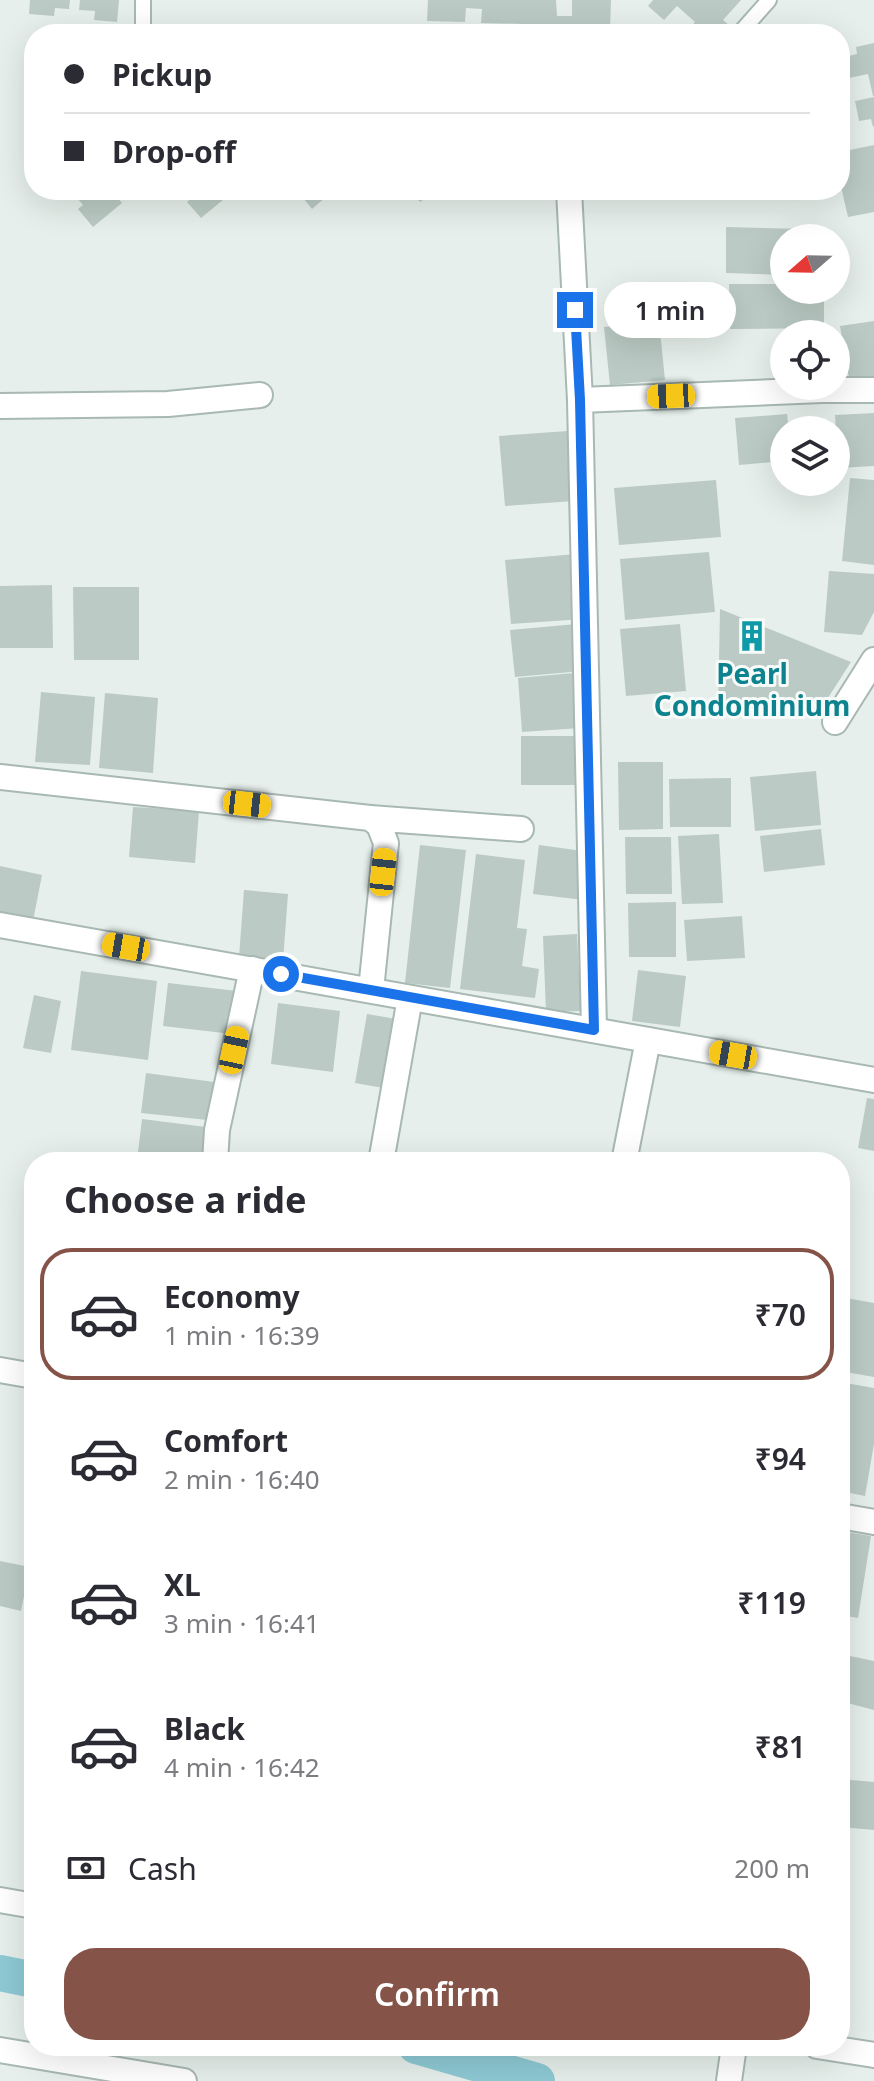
<!DOCTYPE html>
<meta charset="utf-8">
<style>
:root{--surface:#fff;--page:#f7f7f7;--text:#2b2b33;--muted:#7c7c81;--line:#e1e1e2;--accent:#855347}
body{margin:0;font-family:"Noto Sans",sans-serif;background:var(--page);color:var(--text);height:100vh;display:flex;flex-direction:column;font-size:30px;white-space:nowrap}
*{box-sizing:border-box;margin:0}
p{font-size:26px;color:var(--muted)}
.icon{flex:none;width:44px;height:44px;fill:none;stroke:currentColor;stroke-width:2;stroke-linecap:round;stroke-linejoin:round}
.map{position:relative;flex:1;overflow:hidden}
.sheet{position:absolute;left:24px;top:1152px;width:826px;height:904px;display:flex;flex-direction:column;background:var(--surface);border-radius:32px;box-shadow:0 8px 32px #0002}
.sheet>*{flex:none}
.hud{position:absolute;left:24px;top:24px;width:826px;height:176px;border-radius:32px;box-shadow:0 8px 32px #0002;display:grid;align-content:center;height:176px;padding:0 40px;background:var(--surface)}
.needle{width:52px;rotate:250deg}
.fabs{position:absolute;left:770px;top:224px;display:grid;gap:16px}
.fabs a{display:grid;place-items:center;width:80px;height:80px;border-radius:50%;background:var(--surface);box-shadow:0 8px 32px #0002;font-size:40px}
.end{position:absolute;width:36px;height:36px;margin:-18px;border:10px solid #1a73e8;background:#fff;box-shadow:0 0 0 4px #fff}
.from{border-radius:50%}
.bubble{position:absolute;height:56px;border-radius:28px;background:var(--surface);box-shadow:0 8px 32px #0002;font-size:26px;font-weight:600;line-height:56px;text-align:center}
.car{position:absolute;width:24px;height:48px;margin:-24px -12px;border-radius:10px;box-shadow:0 0 6px 2px #0007;background:linear-gradient(#f5c518 24%,#345 0 40%,#f5c518 0 76%,#345 0 86%,#f5c518 0)}
.hud b{display:flex;align-items:center;gap:28px;height:76px;font-size:30px}
.hud b+b{border-top:2px solid var(--line)}
.hud i{width:20px;height:20px;background:var(--text)}
ul{padding:0;list-style:none}
li{display:flex;align-items:center;gap:24px;height:132px;margin:0 16px 12px;padding:0 24px;border:4px solid transparent;border-radius:32px}
li div{flex:1}
li b{display:block;font-size:30px}
li em{font-style:normal;font-weight:600}
li.active{border-color:var(--accent)}
li>.icon{width:72px;height:72px;stroke-width:1.5}
h2{padding:0 40px;font-size:36px;line-height:96px}
.pay{display:flex;align-items:center;gap:20px;height:88px;padding:0 40px;font-size:30px}
.pay p{margin-inline-start:auto}
.cta{display:flex;gap:16px;margin-top:auto;padding:16px 40px}
.cta a{flex:1;height:92px;border-radius:32px;background:var(--accent);color:#fff;font-size:32px;font-weight:600;line-height:92px;text-align:center}
.map>svg:first-child{display:block}
</style>
<div class="map">
<svg width="874" height="2081" viewBox="0 0 874 2081">
<rect width="100%" height="100%" fill="#e6efeb"/>
<g fill="none" stroke-linecap="round" stroke-linejoin="round">
<g stroke="#8ec9d4" stroke-width="36">
<polyline points="0,1973 34,1980"/>
<polyline points="416,2046 537,2081"/>
</g>
</g>
<g fill="#bbcac4">
<polygon points="30,0 70,0 69,9 55,8 54,16 29,14"/>
<polygon points="80,0 119,0 117,22 94,20 95,11 79,10"/>
<polygon points="428,0 556,0 557,16 572,16 572,0 611,0 610,30 602,30 602,34 525,34 525,24 481,23 482,9 466,8 465,22 427,21"/>
<polygon points="653,0 741,0 723,20 729,25 721,34 684,34 695,22 677,6 664,20 648,6"/>
<polygon points="874,43 874,96 873,96 868,74 849,78 844,57 857,54 856,47"/>
<polygon points="874,97 874,126 873,127 871,119 859,121 855,101"/>
<polygon points="840,100 846,119 840,121"/>
<polygon points="874,145 874,212 848,217 840,182 840,152"/>
<polygon points="77,190 120,190 115,194 122,203 93,227 78,209 83,205 73,193"/>
<polygon points="191,190 225,190 229,195 201,218 187,202 195,195"/>
<polygon points="303,190 334,190 312,209 299,193"/>
<polygon points="410,190 435,190 420,202"/>
<polygon points="726,227 805,229 805,238 784,238 784,275 726,273"/>
<polygon points="729,284 784,284 784,290 824,290 824,328 730,329"/>
<polygon points="659,321 665,380 610,385 604,327"/>
<polygon points="874,321 874,380 850,384 840,326"/>
<polygon points="874,413 874,466 838,468 835,415"/>
<polygon points="787,414 789,430 784,430 784,461 739,465 735,418"/>
<polygon points="568,431 574,501 505,506 499,436"/>
<polygon points="850,478 874,480 874,565 842,561"/>
<polygon points="716,480 721,537 619,545 614,488"/>
<polygon points="709,552 715,612 625,620 620,559"/>
<polygon points="577,554 583,619 511,624 505,560"/>
<polygon points="829,571 874,574 874,612 862,635 824,632"/>
<polygon points="52,585 53,648 0,648 0,586"/>
<polygon points="73,587 139,587 139,660 74,660"/>
<polygon points="720,609 851,662 817,715 718,713"/>
<polygon points="577,624 582,671 515,677 510,630"/>
<polygon points="680,624 686,691 626,696 620,629"/>
<polygon points="574,673 580,728 522,732 518,678"/>
<polygon points="41,692 95,697 90,765 35,762"/>
<polygon points="105,693 158,698 153,773 99,768"/>
<polygon points="521,736 578,736 579,785 521,785"/>
<polygon points="618,762 663,762 663,829 619,830"/>
<polygon points="816,771 821,825 755,831 750,777"/>
<polygon points="731,778 731,827 670,827 669,779"/>
<polygon points="133,807 199,811 195,863 129,857"/>
<polygon points="821,829 825,865 764,872 760,836"/>
<polygon points="719,834 723,903 682,904 678,836"/>
<polygon points="625,837 671,837 672,894 626,894"/>
<polygon points="420,845 466,850 450,988 405,983"/>
<polygon points="539,845 590,852 584,900 533,894"/>
<polygon points="476,854 525,860 517,928 527,929 522,966 539,969 535,998 460,989"/>
<polygon points="0,866 42,875 32,926 0,920"/>
<polygon points="244,890 288,894 283,961 239,957"/>
<polygon points="676,902 676,957 629,957 628,903"/>
<polygon points="742,916 745,958 687,961 684,920"/>
<polygon points="577,934 581,1011 546,1012 543,936"/>
<polygon points="638,970 686,976 680,1027 632,1021"/>
<polygon points="81,971 157,981 148,1060 71,1050"/>
<polygon points="168,983 237,991 232,1034 163,1026"/>
<polygon points="34,995 61,1001 51,1053 23,1048"/>
<polygon points="278,1003 340,1011 333,1072 271,1064"/>
<polygon points="367,1014 402,1020 389,1089 355,1083"/>
<polygon points="146,1073 222,1083 217,1121 141,1113"/>
<polygon points="867,1098 874,1099 874,1151 858,1148"/>
<polygon points="142,1119 214,1128 210,1162 156,1162 137,1160"/>
<polygon points="33,1228 34,1228 34,1250 28,1249"/>
<polygon points="840,1297 874,1303 874,1377 840,1371"/>
<polygon points="840,1382 874,1388 874,1444 865,1496 840,1491"/>
<polygon points="840,1531 871,1536 858,1618 840,1615"/>
<polygon points="0,1561 30,1567 21,1611 0,1606"/>
<polygon points="31,1620 34,1621 34,1660 24,1658"/>
<polygon points="840,1625 848,1626 842,1663 840,1662"/>
<polygon points="850,1656 874,1661 874,1710 840,1701"/>
<polygon points="840,1779 874,1782 874,1830 840,1827"/>
</g>
<g fill="none" stroke-linecap="round" stroke-linejoin="round">
<defs>
<g id="lane">
<polyline points="143,0 143,34"/>
<polyline points="739,34 769,0"/>
</g>
<g id="street">
<polyline points="569,190 580,400"/>
<polyline points="0,406 168,404 260,395"/>
<polyline points="835,722 874,660"/>
<polyline points="0,777 370,818 379,825 386,843 371,990"/>
<polyline points="370,818 521,829"/>
<polyline points="0,925 874,1080"/>
<polyline points="594,1030 580,400 822,390 874,390"/>
<polyline points="215,1162 217,1130 252,969"/>
<polyline points="381,1162 410,998"/>
<polyline points="624,1162 648,1040"/>
<polyline points="0,1370 34,1376"/>
<polyline points="840,1516 874,1522"/>
<polyline points="0,1900 34,1906"/>
<polyline points="817,2046 874,2055"/>
<polyline points="0,2050 184,2081"/>
<polyline points="729,2081 734,2046"/>
</g>
</defs>
<use href="#lane" stroke="#a8b8b2" stroke-width="18"/>
<use href="#street" stroke="#a8b8b2" stroke-width="28"/>
<use href="#lane" stroke="#fff" stroke-width="14"/>
<use href="#street" stroke="#fff" stroke-width="24"/>
</g>
<g fill="none" stroke-linecap="round" stroke-linejoin="round">
<polyline stroke="#1a73e8" stroke-width="10" points="281,974 594,1030 580,400 575,310"/>
</g>
<defs>
<symbol id="building-bare" viewBox="-9 -9 18 18"><path d="M-4-6H4V6H1V3H-1V6H-4ZM-2.5-4.3h1.7v1.8h-1.7ZM.8-4.3h1.7v1.8H.8ZM-2.5-1h1.7V.8h-1.7ZM.8-1h1.7V.8H.8Z" fill="#0f9aa8" stroke="#f7fbf9" stroke-width="2.5" paint-order="stroke"/></symbol>
</defs>
<g fill-rule="evenodd">
<use href="#building-bare" x="730" y="614" width="44" height="44"/>
</g>
<g text-anchor="middle" stroke-width="6" stroke-linejoin="round" paint-order="stroke">
<g font-size="28" font-weight="bold" fill="#0d838f" stroke="#f7fbf9">
<text x="752" y="684">Pearl<tspan x="752" dy="32">Condominium</tspan></text>
</g>
</g>
</svg>
<div class="fabs">
<a><svg class="needle" viewBox="-14 -14 28 28"><path d="M0-13l5 13h-10z" fill="#e53935"/><path d="M0 13l5-13h-10z" fill="#7c7c81"/></svg></a>
<a><svg class="icon" aria-label="locate" viewBox="0 0 24 24"><circle cx="12" cy="12" r="6"/><path d="M12 2v4M12 18v4M2 12h4M18 12h4"/></svg></a>
<a><svg class="icon" aria-label="layers" viewBox="0 0 24 24"><path d="M12 4l9 5-9 5-9-5zM3 14l9 5 9-5"/></svg></a>
</div>
<i class="end from" style="left:281px;top:974px"></i>
<i class="end" style="left:575px;top:310px"></i>
<div class="bubble" style="left:604px;top:282px;width:132px">1 min</div>
<i class="car" style="left:671px;top:396px;rotate:268deg"></i>
<i class="car" style="left:247px;top:804px;rotate:96deg"></i>
<i class="car" style="left:383px;top:872px;rotate:6deg"></i>
<i class="car" style="left:126px;top:947px;rotate:280deg"></i>
<i class="car" style="left:234px;top:1050px;rotate:12deg"></i>
<i class="car" style="left:733px;top:1055px;rotate:280deg"></i>
<div class="hud">
<b><i class="from"></i>Pickup</b>
<b><i></i>Drop-off</b>
</div>
<section class="sheet">
<h2>Choose a ride</h2>
<ul>
<li class="active"><svg class="icon" aria-label="car" viewBox="0 0 24 24"><path d="M5 17H2v-5l4-1 3-4h7l3 4 3 1v5h-3M9 17h6M6 11h13"/><circle cx="7" cy="17" r="2"/><circle cx="17" cy="17" r="2"/></svg><div><b>Economy</b><p>1 min · 16:39</p></div><em>₹70</em></li>
<li><svg class="icon" aria-label="car" viewBox="0 0 24 24"><path d="M5 17H2v-5l4-1 3-4h7l3 4 3 1v5h-3M9 17h6M6 11h13"/><circle cx="7" cy="17" r="2"/><circle cx="17" cy="17" r="2"/></svg><div><b>Comfort</b><p>2 min · 16:40</p></div><em>₹94</em></li>
<li><svg class="icon" aria-label="car" viewBox="0 0 24 24"><path d="M5 17H2v-5l4-1 3-4h7l3 4 3 1v5h-3M9 17h6M6 11h13"/><circle cx="7" cy="17" r="2"/><circle cx="17" cy="17" r="2"/></svg><div><b>XL</b><p>3 min · 16:41</p></div><em>₹119</em></li>
<li><svg class="icon" aria-label="car" viewBox="0 0 24 24"><path d="M5 17H2v-5l4-1 3-4h7l3 4 3 1v5h-3M9 17h6M6 11h13"/><circle cx="7" cy="17" r="2"/><circle cx="17" cy="17" r="2"/></svg><div><b>Black</b><p>4 min · 16:42</p></div><em>₹81</em></li>
</ul>
<div class="pay"><svg class="icon" aria-label="cash" viewBox="0 0 24 24"><path d="M3 7h18v10H3z"/><circle cx="12" cy="12" r="2"/></svg>Cash<p>200 m</p></div>
<div class="cta"><a>Confirm</a></div>
</section>
</div>
